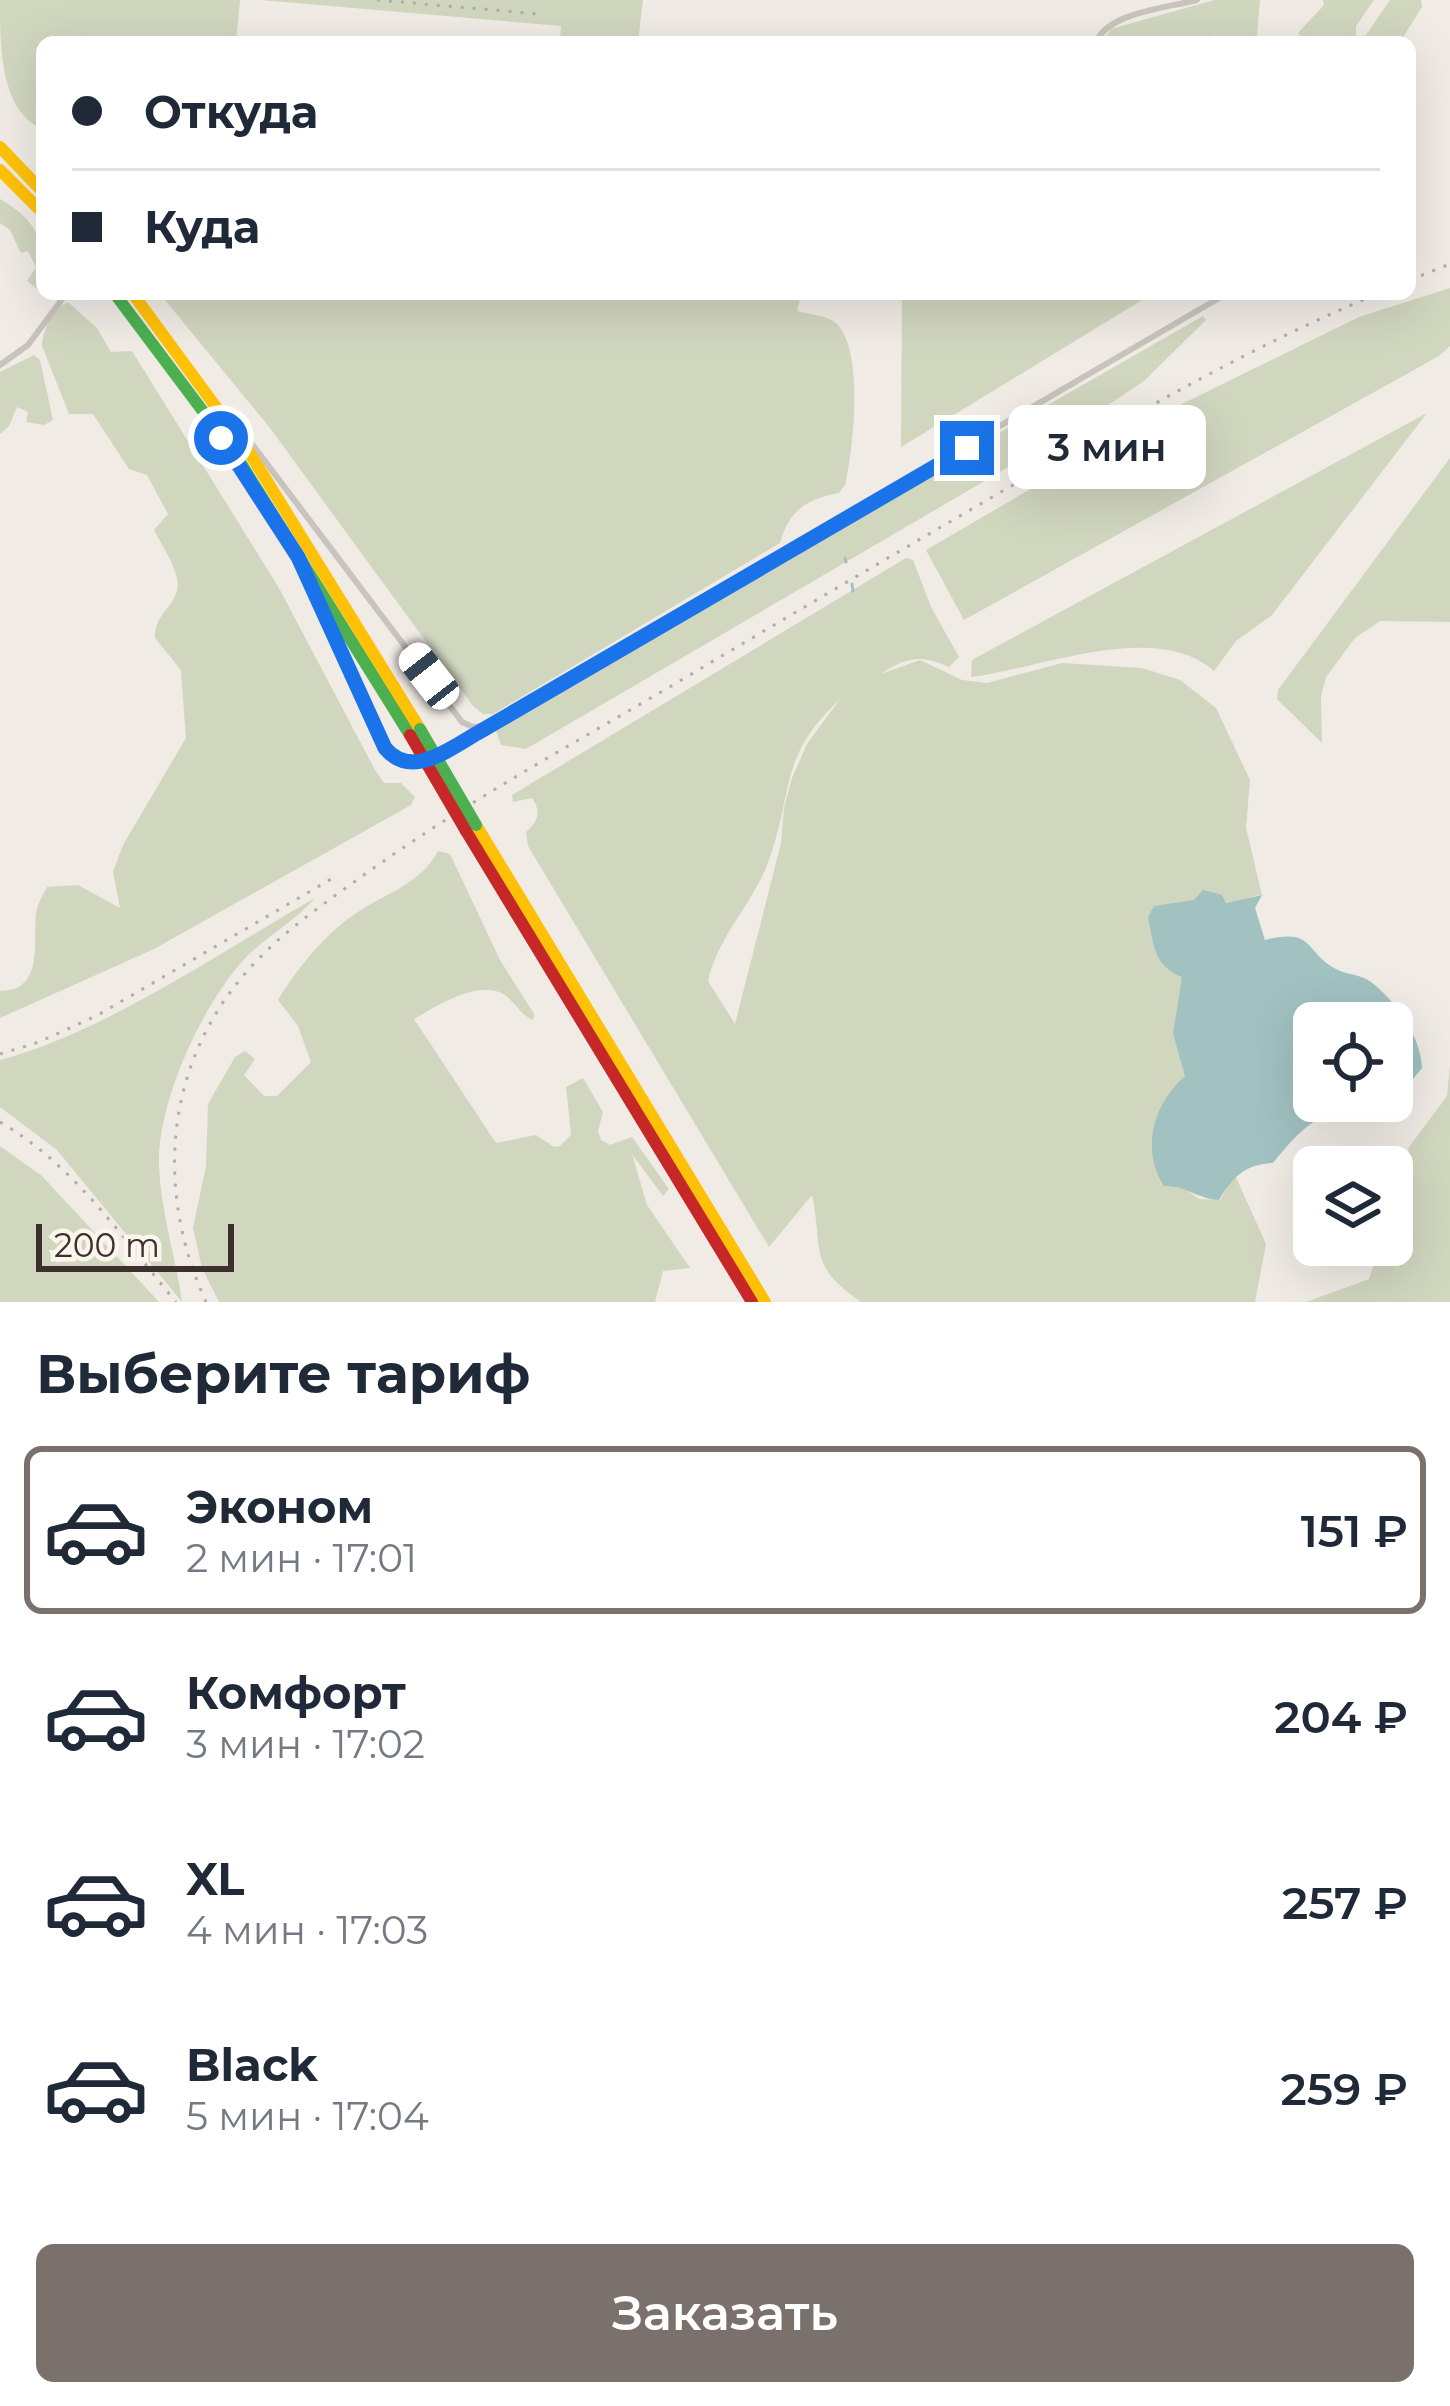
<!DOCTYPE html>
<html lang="ru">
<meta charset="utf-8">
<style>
:root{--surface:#fff;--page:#f6f6f7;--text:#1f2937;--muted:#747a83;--line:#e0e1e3;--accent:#7a716c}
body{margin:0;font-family:Montserrat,sans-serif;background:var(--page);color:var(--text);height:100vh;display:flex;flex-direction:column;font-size:45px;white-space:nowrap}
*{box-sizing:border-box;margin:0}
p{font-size:39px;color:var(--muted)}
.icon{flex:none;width:66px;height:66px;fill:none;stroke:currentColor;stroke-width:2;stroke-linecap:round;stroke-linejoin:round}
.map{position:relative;height:1302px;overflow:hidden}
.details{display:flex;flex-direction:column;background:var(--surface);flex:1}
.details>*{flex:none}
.hud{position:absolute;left:36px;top:36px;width:1380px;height:264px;border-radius:18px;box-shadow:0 12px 48px #0002;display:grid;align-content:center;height:264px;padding:0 36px;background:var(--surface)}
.buttons{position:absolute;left:1293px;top:1002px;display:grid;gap:24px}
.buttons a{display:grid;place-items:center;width:120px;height:120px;border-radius:18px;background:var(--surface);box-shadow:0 12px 48px #0002;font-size:60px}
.scale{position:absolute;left:36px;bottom:30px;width:198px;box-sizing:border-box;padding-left:12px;border:6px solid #3b302b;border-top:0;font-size:33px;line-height:42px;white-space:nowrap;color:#3b302b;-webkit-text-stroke:9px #fbf5ee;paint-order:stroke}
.end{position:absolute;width:54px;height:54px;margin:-27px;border:15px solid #1a73e8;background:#fff;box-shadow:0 0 0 6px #fff}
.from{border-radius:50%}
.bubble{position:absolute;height:84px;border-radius:18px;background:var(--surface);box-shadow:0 12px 48px #0002;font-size:39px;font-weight:600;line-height:84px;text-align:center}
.car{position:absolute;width:36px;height:72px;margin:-36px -18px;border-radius:15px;box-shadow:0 0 9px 3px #0007;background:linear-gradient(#fff 24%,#345 0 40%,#fff 0 76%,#345 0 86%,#fff 0)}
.hud b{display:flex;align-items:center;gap:42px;height:114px;font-size:45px}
.hud b+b{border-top:3px solid var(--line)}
.hud i{width:30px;height:30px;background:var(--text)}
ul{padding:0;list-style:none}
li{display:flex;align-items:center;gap:36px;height:168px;margin:0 24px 18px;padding:0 12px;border:6px solid transparent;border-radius:18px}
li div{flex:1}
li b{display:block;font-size:45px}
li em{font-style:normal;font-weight:600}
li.active{border-color:var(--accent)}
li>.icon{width:108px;height:108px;stroke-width:1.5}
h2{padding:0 36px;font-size:54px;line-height:144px}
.primary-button{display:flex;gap:24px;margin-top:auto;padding:24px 36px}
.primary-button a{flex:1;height:138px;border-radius:18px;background:var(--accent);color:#fff;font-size:48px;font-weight:600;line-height:138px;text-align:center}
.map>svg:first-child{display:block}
</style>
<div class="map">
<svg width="1450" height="1302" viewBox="0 0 1450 1302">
<rect width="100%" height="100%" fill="#f0ebe5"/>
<g fill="#d1d6bf" fill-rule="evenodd">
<path d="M0,0H240L236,42H42V129C0,110 0,46 0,0Z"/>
<polygon points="261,0 643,0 638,42 560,42 561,26"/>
<polygon points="1214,0 1260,0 1257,35 1245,42 1216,42 1214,33 1212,42 1102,42 1111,29"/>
<polygon points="1323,0 1374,0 1356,26 1356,39 1366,35 1390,0 1421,0 1422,7 1400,42 1305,42 1298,33 1324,5"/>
<path d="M0,199C46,226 42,246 42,293L27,281L36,267L28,251L21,253L10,230L0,223Z"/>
<polygon points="1450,288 1450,346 1439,356 964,620 926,550 1147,421 1359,317"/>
<path d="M160,294H801L797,311C807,314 824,315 833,321C866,343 853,451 845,485L839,493C807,499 789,510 780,543L493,714H483L473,706L270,428Z"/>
<polygon points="902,294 1152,294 901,447"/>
<path d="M68,302L97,328L111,352L132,351L279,588L375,770L384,783H401L415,797L411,805L154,949L0,1018V991C44,991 33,943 36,914C37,905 42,896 47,887L78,885L120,908L113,872L123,845L186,738L181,670L155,638C155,616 168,612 176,594C184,577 162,546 154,530L168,514L147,475L129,469L93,414H69L42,346C42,331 54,307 68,302Z"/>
<polygon points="1203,316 1206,320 1144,381 1065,434 526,749 501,745 495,728 617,652"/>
<polygon points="34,355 40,360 53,420 44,425 26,422 28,412 17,407 9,426 0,434 0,372"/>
<path d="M1427,413L1272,615L1236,641L1214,671C1156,619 1039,669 971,677L972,660Z"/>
<polygon points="1450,458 1450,622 1380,621 1355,638 1326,677 1321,696 1322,743 1277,699 1278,690"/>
<path d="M906,558L913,560L931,607L959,657L949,667C921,654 905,657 881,674L920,660L962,680L987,683L1062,663L1142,668L1180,680L1216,708L1250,780L1246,828L1262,895C1250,895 1245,901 1234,902C1197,907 1183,892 1148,917L1151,929L1183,977L1185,1077L1180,1185L1199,1199L1220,1200L1235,1175L1266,1244L1255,1302H861C807,1264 824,1253 812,1195L769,1247L528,846L526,832C538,821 542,812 532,798L513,802L512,795ZM840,699L807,744L792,778L784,808L781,843L735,1024L708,981C718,935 755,902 770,857C794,787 779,757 840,699Z"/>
<path d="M438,851L450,854L500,960L534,1014L533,1020C521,1015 516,1003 505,995C480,978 436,1006 414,1019L496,1143L536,1135L554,1147L560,1146L571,1135L566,1087L583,1078L603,1112L598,1131L601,1140L610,1145L632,1137L669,1189L663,1196L632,1154L647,1205L690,1268L663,1271L655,1302H219L202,1268L193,1228L206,1166L208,1104L235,1057L245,1051L255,1059L244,1075L264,1096H277L311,1062L298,1026L278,1000C296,970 325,934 355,914C385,893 420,885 438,851Z"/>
<path d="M315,898C294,923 261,939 239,965C199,1013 157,1103 159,1167C161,1213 176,1258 182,1302L57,1150L0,1107V1060C103,1033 221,952 315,898Z"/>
<polygon points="1450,1065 1450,1302 1306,1302 1369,1279 1380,1245 1392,1245 1392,1205 1409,1147 1447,1096"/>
<polygon points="0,1146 42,1176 159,1302 0,1302"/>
</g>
<path fill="#a1c2c1" d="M1203,890L1222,895L1226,903L1262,895L1255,908L1265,940C1315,927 1304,952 1336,969C1347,975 1361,974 1371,982C1396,1001 1421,1037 1422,1068L1409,1084L1392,1088V1023H1314V1101H1358L1346,1113C1313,1112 1293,1139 1273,1163C1244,1165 1234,1176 1219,1200C1198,1199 1185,1185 1164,1186C1140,1149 1154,1103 1185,1076L1173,1034L1182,977C1153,965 1154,945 1148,917L1154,906L1194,900Z"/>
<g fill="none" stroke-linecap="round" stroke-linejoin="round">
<g stroke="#a1c2c1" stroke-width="3">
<polyline points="845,558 846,562"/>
<polyline points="852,584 853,591"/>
</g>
<g stroke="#c9c3be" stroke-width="6">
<path d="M1096,42C1109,12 1167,8 1197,0"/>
<polyline points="0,365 28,345 66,294"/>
<polyline points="227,411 462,722 473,727 483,726"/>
<polyline points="300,562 385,748 402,763 424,760"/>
<polyline points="436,755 1226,294"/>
</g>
<polyline stroke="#4caf50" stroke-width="12" points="115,294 235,454 410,735"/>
<g stroke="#ffc107" stroke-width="12">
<polyline points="0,147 42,191"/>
<polyline points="0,170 42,212"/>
<polyline points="133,294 249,452 420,729"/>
<polyline points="476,825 765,1302"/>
</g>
<polyline stroke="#c62828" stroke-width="12" points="466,831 752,1302"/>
<g stroke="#b1aca8" stroke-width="3" stroke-dasharray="3 9" stroke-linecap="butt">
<polyline points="377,0 539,14"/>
<polyline points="1410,280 1450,264"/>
<polyline points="0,1054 39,1042 98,1015 333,878"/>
<path d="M0,1122C74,1165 122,1237 176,1302"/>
<path d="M206,1302C161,1204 162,1092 224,1001C258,951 302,919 350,885C452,810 564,749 673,685C782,620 891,556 1001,492C1123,421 1245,349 1377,294"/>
</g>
<polyline stroke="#4caf50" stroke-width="12" points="420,729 476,825"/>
<polyline stroke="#c62828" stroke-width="12" points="410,735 466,831"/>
</g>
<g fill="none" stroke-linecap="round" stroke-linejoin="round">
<path stroke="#1a73e8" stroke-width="15" d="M221,438L298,557L385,748C412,781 452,747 481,731L967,448"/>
</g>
</svg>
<div class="buttons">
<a><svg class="icon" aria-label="locate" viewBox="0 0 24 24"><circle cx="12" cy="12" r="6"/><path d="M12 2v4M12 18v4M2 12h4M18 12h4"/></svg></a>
<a><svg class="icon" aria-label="layers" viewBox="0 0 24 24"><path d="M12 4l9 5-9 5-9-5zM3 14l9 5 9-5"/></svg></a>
</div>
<div class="scale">200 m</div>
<i class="end from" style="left:221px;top:438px"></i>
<i class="end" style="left:967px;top:448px"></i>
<div class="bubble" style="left:1008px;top:405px;width:198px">3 мин</div>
<i class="car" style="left:429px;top:676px;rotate:322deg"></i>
<div class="hud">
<b><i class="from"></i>Откуда</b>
<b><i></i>Куда</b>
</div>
</div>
<section class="details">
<h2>Выберите тариф</h2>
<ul>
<li class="active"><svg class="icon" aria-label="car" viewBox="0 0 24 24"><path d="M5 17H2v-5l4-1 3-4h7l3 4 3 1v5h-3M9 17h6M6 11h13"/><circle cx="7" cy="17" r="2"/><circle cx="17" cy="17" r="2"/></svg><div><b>Эконом</b><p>2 мин · 17:01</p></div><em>151 ₽</em></li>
<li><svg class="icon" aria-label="car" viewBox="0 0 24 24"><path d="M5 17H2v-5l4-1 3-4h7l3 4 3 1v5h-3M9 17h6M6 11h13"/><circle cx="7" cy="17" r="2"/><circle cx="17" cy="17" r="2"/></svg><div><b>Комфорт</b><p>3 мин · 17:02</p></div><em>204 ₽</em></li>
<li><svg class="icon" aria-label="car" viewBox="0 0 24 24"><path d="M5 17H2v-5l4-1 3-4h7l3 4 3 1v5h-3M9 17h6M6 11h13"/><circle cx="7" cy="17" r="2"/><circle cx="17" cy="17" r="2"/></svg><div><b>XL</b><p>4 мин · 17:03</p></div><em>257 ₽</em></li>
<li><svg class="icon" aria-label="car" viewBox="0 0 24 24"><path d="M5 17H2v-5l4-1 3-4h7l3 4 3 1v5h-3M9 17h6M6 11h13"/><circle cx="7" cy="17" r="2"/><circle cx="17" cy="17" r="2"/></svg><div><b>Black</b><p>5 мин · 17:04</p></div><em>259 ₽</em></li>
</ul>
<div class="primary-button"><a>Заказать</a></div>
</section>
